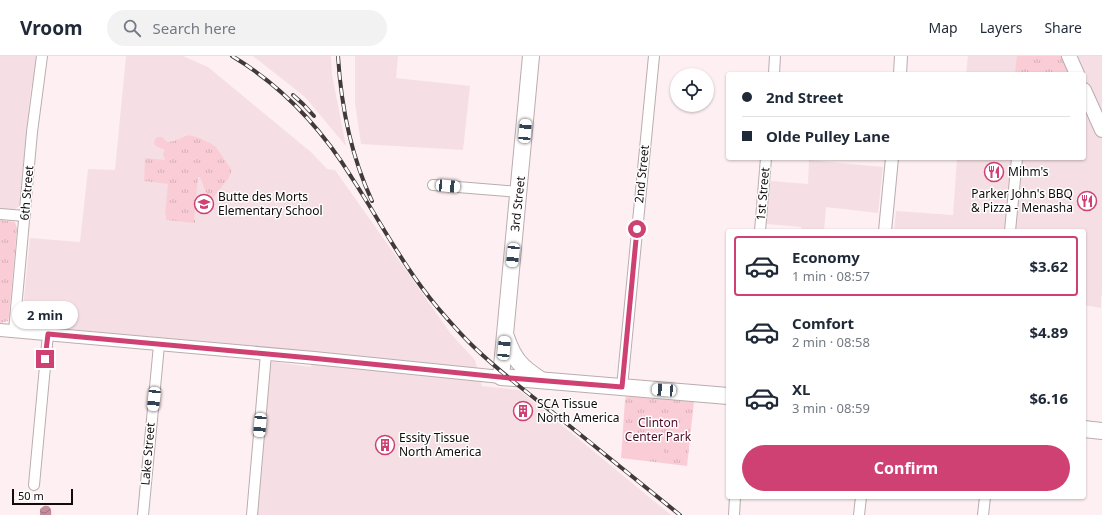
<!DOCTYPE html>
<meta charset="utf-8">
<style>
:root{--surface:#fff;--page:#f2f2f3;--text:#1f2937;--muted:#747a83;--line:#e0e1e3;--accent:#ce4172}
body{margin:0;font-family:"Noto Sans",sans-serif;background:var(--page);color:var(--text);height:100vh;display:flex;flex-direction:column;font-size:15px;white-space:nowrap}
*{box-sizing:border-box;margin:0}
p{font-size:13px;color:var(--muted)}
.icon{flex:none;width:22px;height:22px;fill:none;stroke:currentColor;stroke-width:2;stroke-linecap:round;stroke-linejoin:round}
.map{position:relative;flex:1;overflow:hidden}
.side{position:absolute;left:726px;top:173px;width:360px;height:270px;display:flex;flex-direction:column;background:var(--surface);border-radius:4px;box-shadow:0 1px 3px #0004}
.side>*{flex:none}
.hud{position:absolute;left:726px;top:16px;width:360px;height:88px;border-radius:4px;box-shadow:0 1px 3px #0004;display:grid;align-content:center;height:88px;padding:0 16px;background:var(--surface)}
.buttons{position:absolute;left:670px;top:12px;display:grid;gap:8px}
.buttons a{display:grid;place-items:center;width:44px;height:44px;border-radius:50%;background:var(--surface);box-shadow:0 1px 3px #0004;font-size:20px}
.scale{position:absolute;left:12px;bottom:10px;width:61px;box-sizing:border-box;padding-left:4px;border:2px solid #100b0c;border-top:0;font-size:11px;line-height:14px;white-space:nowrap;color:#100b0c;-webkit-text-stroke:3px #fff;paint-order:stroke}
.end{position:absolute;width:18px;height:18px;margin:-9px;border:5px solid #ce4172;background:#fff;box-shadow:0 0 0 2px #fff}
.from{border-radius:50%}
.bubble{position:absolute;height:28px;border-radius:14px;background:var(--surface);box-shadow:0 1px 3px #0004;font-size:13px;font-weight:700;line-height:28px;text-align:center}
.car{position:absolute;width:12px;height:24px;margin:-12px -6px;border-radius:5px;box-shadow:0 0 3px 1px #0007;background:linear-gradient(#fff 24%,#345 0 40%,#fff 0 76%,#345 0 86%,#fff 0)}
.hud b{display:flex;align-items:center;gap:14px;height:38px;font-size:15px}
.hud b+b{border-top:1px solid var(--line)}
.hud i{width:10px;height:10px;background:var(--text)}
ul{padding:7px 0 0;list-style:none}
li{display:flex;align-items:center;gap:12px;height:60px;margin:0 8px 6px;padding:0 8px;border:2px solid transparent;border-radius:4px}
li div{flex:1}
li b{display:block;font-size:15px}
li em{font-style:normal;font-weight:700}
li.current{border-color:var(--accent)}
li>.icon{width:36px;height:36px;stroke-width:1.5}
.button{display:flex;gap:8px;margin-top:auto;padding:8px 16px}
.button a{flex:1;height:46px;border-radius:24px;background:var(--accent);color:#fff;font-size:16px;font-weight:700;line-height:46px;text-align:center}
header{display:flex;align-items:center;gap:24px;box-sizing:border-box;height:56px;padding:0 20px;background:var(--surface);border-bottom:1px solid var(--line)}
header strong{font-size:19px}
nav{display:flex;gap:22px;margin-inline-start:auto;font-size:14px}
.search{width:280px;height:36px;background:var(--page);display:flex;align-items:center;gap:10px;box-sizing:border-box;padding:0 14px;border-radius:22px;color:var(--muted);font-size:15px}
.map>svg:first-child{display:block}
</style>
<header>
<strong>Vroom</strong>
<div class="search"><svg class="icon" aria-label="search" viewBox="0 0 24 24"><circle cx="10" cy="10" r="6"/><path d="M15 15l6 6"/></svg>Search here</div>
<nav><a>Map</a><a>Layers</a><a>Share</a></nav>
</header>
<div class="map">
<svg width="1102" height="459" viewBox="0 0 1102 459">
<defs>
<pattern id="grass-tufts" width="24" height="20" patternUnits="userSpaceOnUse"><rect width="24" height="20" fill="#facdd6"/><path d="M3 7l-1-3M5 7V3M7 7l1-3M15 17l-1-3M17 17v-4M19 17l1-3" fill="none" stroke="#d5afb6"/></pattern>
<pattern id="water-waves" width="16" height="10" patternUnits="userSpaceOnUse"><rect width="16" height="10" fill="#c58d9a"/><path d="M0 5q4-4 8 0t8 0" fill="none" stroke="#9f717c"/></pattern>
</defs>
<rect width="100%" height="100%" fill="#fdeff2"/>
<g fill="#f5dfe4">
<polygon points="0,0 36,0 33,31 31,31 19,150 17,152 12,154 0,153"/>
<polygon points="126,0 183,0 208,11 312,97 327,113 335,114 451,278 475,304 482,330 519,334 671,459 257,459 270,309 272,306 276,306 311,311 312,296 25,269 23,267 22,263 30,182 80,186 88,113 115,114"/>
<polygon points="253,0 331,0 332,19 346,90 305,41"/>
<polygon points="355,0 398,0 396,22 470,30 463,94 361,88 355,47"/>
<polygon points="968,0 1102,0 1102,240 1101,239 1101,252 1084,249 1084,175 894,175 896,155 953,159 957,102 1084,102 1084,18 966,18"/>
<polygon points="809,104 883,111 878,157 826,151 824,175 802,175 801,171 766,168 770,125 808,128"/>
</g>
<g fill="url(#grass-tufts)">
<polygon points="1017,0 1063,0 1071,18 1015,18"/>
<path d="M188,79L197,81L212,88L216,91L231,113V117L228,123L213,142L210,141C205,137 203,128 200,121H198L194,163L195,164V167L166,164V159L165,158L168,128L144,125L145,102L165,104L163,98L165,94L156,90L154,88L155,83L158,81H162L167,86C175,86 180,82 188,79Z"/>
<polygon points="0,164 15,166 17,172 9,261 8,265 0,267"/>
<polygon points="629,340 694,345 687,410 621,402 625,344 626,341"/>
</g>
<polygon fill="#facdd6" points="633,386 664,389 663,404 631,401"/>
<path fill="url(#water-waves)" d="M44,450C50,449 52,453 51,459H40V453Z"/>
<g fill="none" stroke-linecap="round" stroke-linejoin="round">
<defs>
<g id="minor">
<polyline points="774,18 775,0"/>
<polyline points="433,129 519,136"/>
<polyline points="0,158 25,160"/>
<polyline points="760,175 766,102"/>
<polyline points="1010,175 1017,102"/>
<polyline points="14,275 32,76 42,0"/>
<polyline points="622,331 654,0"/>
<polyline points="34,429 48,278"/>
<polyline points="143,459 159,289"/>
<polyline points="252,459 266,298"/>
<polyline points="734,459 735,441"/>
<polyline points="859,459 861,441"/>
<polyline points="983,459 985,441"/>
</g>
<g id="tertiary">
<polyline points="900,18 901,0"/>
<polyline points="885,175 892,102"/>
<polyline points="0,274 314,302 501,321"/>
</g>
<g id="secondary">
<polyline points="1069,0 1077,18"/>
<polyline points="1084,34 1102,74"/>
</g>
<g id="primary">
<polyline points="531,0 501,321 728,340"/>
<path d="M506,281C514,304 521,311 541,324"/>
<polyline points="1084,373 1102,375"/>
</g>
</defs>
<use href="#minor" stroke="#baadaf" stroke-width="12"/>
<use href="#tertiary" stroke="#baadaf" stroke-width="14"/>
<use href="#secondary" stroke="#baadaf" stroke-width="16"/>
<use href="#primary" stroke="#baadaf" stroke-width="18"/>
<use href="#minor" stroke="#fff" stroke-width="10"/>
<use href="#tertiary" stroke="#fff" stroke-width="12"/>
<use href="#secondary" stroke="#fff" stroke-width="14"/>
<use href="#primary" stroke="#fff" stroke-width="16"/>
<defs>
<g id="rail">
<path d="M232,0C282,30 322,73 352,122C380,165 404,212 438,252C450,266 462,280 476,293C502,318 532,340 561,363C601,395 640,427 680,459"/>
<path d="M338,0C341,49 351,100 372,145"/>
<polyline points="293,39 303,48 314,60"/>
</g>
</defs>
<use href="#rail" stroke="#413a3b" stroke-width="4"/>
<use href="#rail" stroke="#fff" stroke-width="2.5" stroke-dasharray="8" stroke-linecap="butt"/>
</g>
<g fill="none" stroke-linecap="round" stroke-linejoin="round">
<polyline stroke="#ce4172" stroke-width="5" points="45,303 48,278 311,302 510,322 622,331 637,173"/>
</g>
<defs>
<symbol id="restaurant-ring" viewBox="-11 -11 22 22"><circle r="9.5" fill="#fff" stroke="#ce4172" stroke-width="1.5"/><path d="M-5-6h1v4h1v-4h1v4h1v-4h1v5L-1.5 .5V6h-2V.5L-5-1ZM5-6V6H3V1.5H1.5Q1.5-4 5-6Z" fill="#ce4172"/></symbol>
<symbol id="school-ring" viewBox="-11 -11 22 22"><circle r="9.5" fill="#fff" stroke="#ce4172" stroke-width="1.5"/><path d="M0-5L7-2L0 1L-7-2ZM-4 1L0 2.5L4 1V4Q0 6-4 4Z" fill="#ce4172"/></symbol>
<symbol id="building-ring" viewBox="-11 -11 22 22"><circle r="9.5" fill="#fff" stroke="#ce4172" stroke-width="1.5"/><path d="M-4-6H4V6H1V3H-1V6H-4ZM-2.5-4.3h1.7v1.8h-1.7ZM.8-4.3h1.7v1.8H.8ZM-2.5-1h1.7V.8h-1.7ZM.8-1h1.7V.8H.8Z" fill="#ce4172"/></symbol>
</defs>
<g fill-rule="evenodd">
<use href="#restaurant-ring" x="983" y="105" width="22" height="22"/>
<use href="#restaurant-ring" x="1076" y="134" width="22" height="22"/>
<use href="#school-ring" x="193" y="137" width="22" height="22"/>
<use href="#building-ring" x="512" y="344" width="22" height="22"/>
<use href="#building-ring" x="374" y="378" width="22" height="22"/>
</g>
<g text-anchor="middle" stroke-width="3" stroke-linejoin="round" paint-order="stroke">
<g font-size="12" fill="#100b0c" stroke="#fff" text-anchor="start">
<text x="1008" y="120">Mihm's</text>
<text x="1073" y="142" text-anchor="end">Parker John's BBQ<tspan x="1073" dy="14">&amp; Pizza - Menasha</tspan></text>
<text x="218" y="145">Butte des Morts<tspan x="218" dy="14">Elementary School</tspan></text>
<text x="537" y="352">SCA Tissue<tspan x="537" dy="14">North America</tspan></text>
<text x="399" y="386">Essity Tissue<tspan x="399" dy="14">North America</tspan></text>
</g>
<g font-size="12" fill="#100b0c" stroke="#fff">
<text transform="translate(642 118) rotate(-84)" y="4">2nd Street</text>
<text transform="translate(27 137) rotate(-85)" y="4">6th Street</text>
<text transform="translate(763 138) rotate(-85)" y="4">1st Street</text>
<text transform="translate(518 148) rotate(-84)" y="4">3rd Street</text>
<text transform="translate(148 398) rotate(-85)" y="4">Lake Street</text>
</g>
<g font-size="12" fill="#4e0924" stroke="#fff">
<text x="658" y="371">Clinton<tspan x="658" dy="14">Center Park</tspan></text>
</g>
</g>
</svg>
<div class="buttons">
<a><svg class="icon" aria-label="locate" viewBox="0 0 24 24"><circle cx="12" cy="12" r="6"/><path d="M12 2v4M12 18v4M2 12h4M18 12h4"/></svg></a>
</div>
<div class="scale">50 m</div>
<i class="end from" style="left:637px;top:173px"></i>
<i class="end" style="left:45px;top:303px"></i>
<div class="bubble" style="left:12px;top:245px;width:66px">2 min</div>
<i class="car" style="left:525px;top:75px;rotate:5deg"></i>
<i class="car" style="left:448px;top:130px;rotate:95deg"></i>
<i class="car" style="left:513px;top:199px;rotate:186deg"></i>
<i class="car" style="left:504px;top:292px;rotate:5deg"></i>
<i class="car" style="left:664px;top:334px;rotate:274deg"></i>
<i class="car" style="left:154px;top:343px;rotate:186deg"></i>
<i class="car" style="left:260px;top:369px;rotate:185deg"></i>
<div class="hud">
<b><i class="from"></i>2nd Street</b>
<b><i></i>Olde Pulley Lane</b>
</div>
<section class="side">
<ul>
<li class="current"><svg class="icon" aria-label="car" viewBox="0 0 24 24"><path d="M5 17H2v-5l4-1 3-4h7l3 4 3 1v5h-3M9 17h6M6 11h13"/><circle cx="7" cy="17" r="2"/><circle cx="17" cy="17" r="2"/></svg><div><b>Economy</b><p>1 min · 08:57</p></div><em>$3.62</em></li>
<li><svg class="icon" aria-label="car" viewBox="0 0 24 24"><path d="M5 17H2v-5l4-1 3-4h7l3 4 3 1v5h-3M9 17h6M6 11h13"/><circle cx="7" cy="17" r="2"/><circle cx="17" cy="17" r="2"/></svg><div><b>Comfort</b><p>2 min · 08:58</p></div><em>$4.89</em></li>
<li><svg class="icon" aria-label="car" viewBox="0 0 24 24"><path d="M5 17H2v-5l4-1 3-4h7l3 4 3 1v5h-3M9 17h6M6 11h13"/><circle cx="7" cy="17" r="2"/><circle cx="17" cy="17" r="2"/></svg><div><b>XL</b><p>3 min · 08:59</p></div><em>$6.16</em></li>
</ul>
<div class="button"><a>Confirm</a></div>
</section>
</div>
